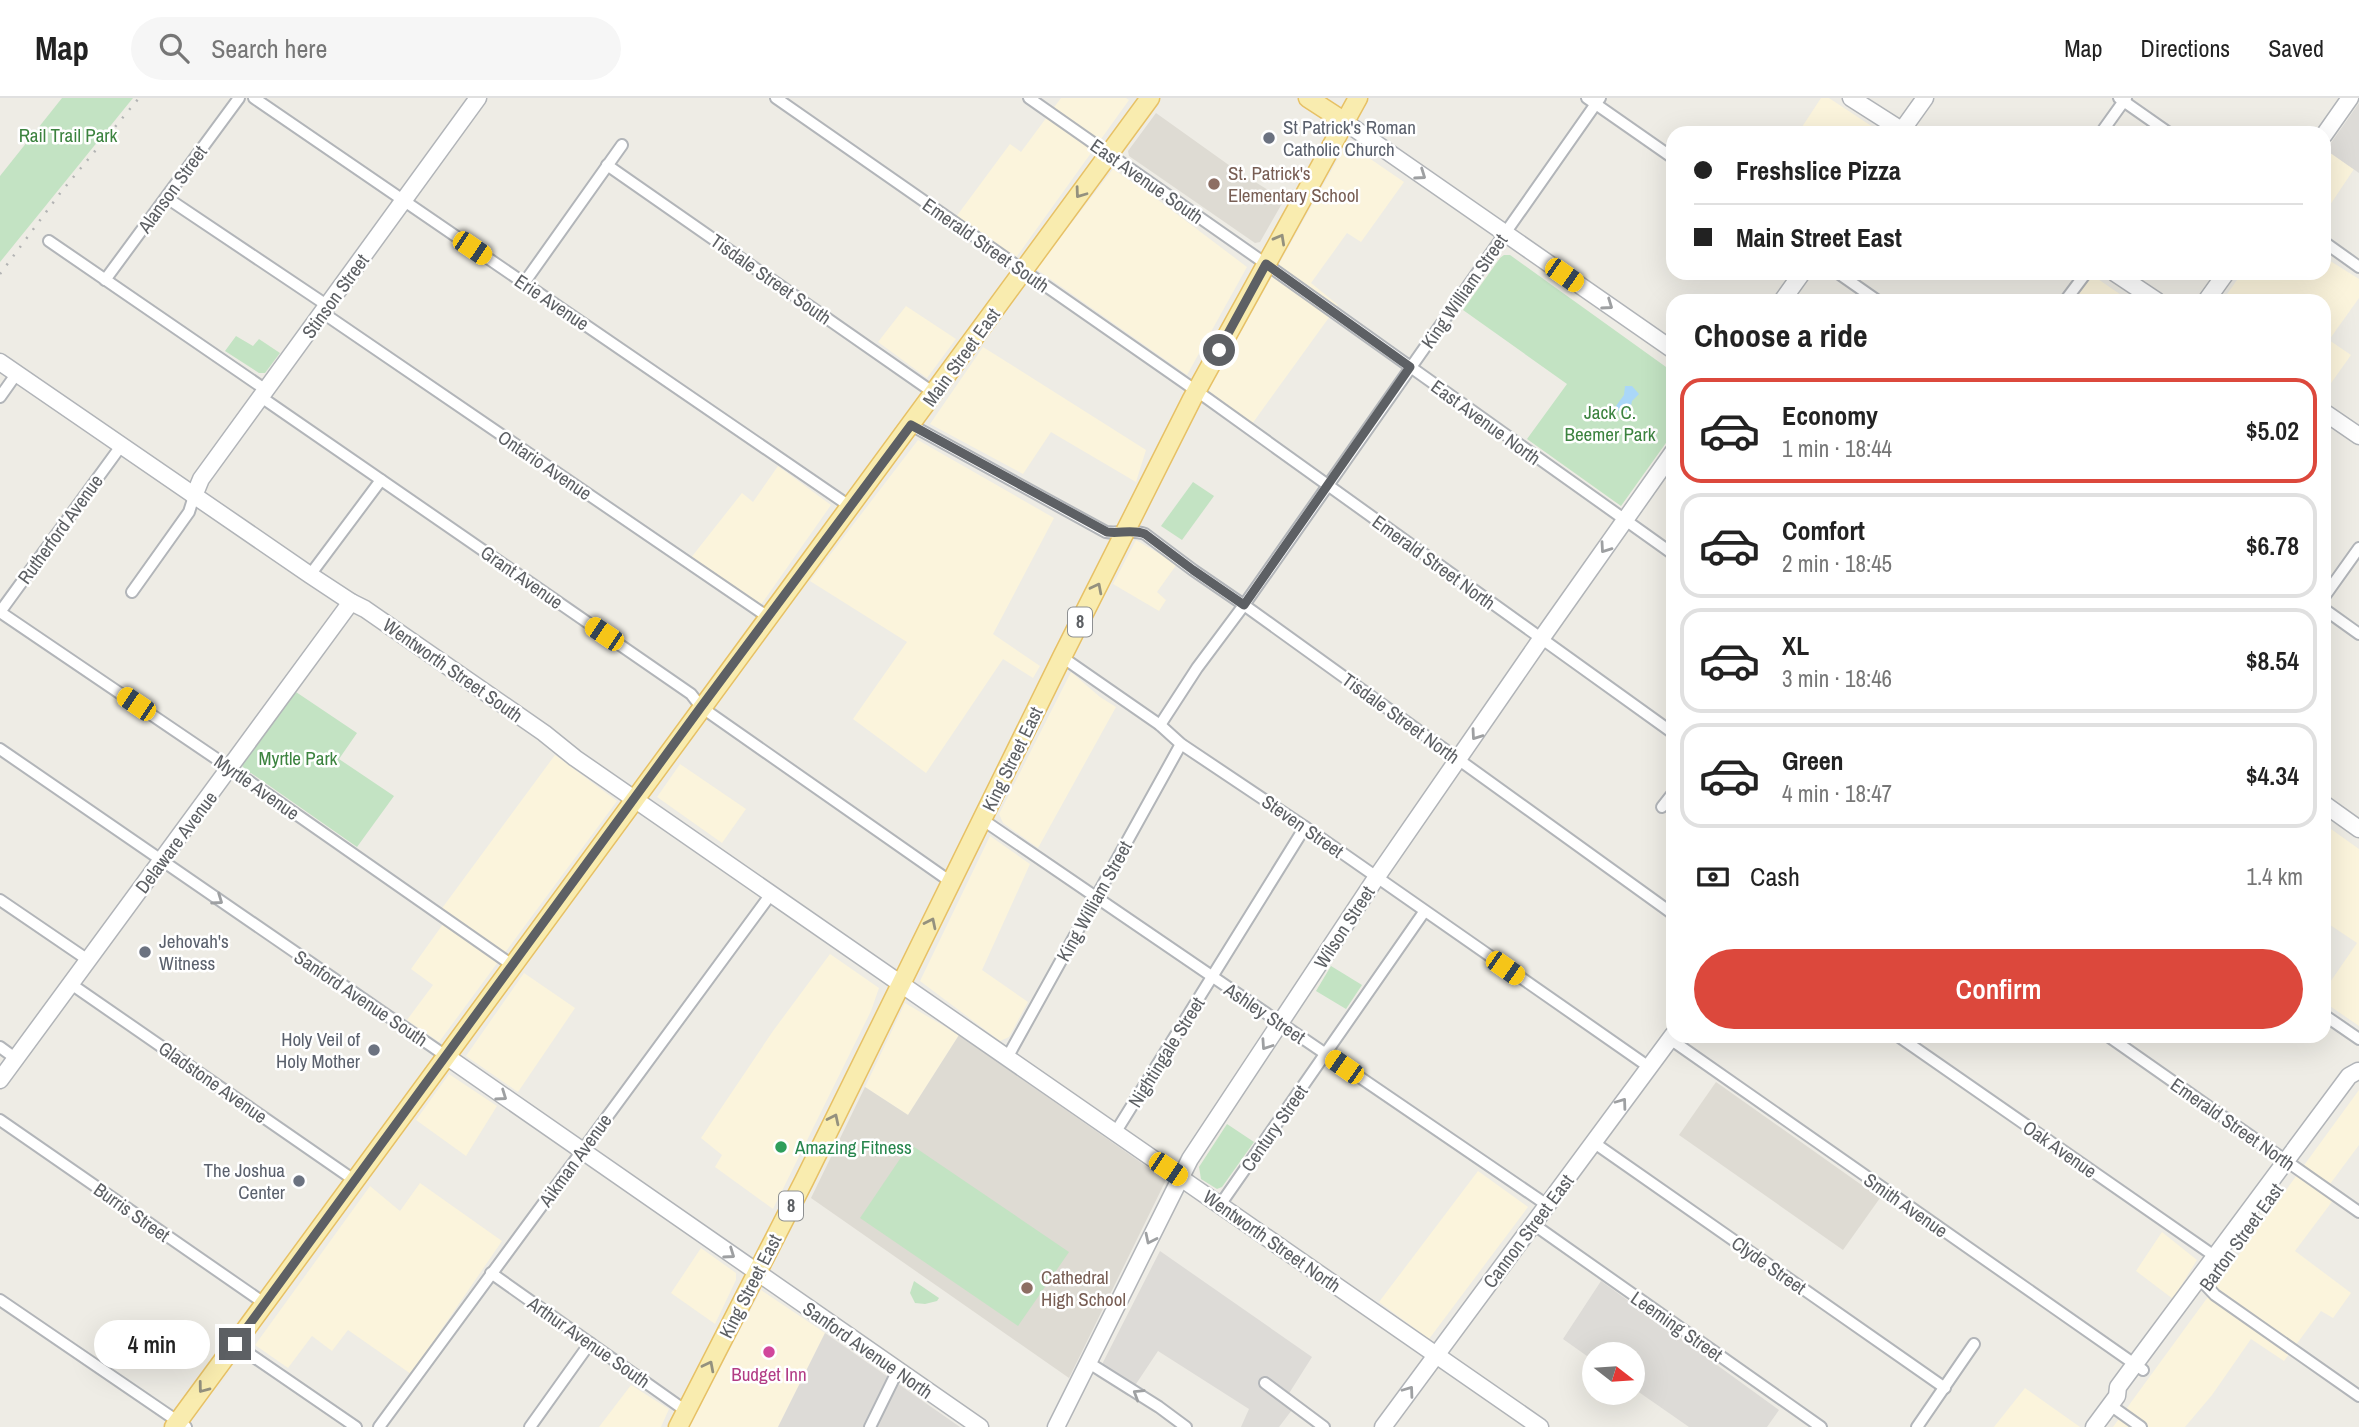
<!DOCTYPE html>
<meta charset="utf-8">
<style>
:root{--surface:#fff;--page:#f6f6f6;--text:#222;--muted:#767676;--line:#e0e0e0;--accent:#dc483c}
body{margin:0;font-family:"Archivo Narrow",sans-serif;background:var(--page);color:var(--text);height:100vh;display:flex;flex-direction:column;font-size:26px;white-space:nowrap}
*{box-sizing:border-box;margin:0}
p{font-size:23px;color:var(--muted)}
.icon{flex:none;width:38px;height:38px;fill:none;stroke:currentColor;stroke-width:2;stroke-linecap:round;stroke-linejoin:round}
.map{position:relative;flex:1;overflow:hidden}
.sheet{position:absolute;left:1666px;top:196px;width:665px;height:749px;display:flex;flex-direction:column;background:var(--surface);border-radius:21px;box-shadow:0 7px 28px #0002}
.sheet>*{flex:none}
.hud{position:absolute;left:1666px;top:28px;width:665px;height:154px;border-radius:21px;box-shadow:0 7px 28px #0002;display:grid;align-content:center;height:154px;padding:0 28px;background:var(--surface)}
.needle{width:46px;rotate:107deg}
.fabs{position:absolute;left:1582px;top:1244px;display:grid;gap:14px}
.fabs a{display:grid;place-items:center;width:63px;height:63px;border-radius:50%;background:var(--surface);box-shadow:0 7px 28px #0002;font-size:35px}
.end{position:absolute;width:32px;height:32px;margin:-16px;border:9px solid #5d6064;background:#fff;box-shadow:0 0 0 4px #fff}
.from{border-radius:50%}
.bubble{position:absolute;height:49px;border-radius:24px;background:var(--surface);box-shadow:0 7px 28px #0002;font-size:23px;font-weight:600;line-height:49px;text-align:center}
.car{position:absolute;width:21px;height:42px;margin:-21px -10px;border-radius:9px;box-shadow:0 0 5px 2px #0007;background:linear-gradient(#f5c518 24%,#345 0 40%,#f5c518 0 76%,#345 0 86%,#f5c518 0)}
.hud b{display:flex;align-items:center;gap:24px;height:66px;font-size:26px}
.hud b+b{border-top:2px solid var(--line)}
.hud i{width:18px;height:18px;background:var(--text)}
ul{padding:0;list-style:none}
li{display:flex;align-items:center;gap:21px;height:105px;margin:0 14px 10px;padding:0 14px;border:4px solid var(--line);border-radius:21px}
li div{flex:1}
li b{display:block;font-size:26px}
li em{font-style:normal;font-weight:600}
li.active{border-color:var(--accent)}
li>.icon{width:63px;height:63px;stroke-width:1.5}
h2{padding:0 28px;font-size:32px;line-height:84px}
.pay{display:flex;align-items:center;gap:18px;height:77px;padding:0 28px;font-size:26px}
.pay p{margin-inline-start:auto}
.primary-button{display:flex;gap:14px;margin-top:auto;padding:14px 28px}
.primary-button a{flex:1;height:80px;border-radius:42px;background:var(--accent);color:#fff;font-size:28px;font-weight:600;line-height:80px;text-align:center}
header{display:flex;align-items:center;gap:42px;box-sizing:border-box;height:98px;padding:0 35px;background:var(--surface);border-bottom:2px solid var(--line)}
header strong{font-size:33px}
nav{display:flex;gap:38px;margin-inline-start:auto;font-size:24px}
.search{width:490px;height:63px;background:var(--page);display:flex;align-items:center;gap:18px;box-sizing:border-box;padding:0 24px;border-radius:38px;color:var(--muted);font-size:26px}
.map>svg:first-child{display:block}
</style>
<header>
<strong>Map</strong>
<div class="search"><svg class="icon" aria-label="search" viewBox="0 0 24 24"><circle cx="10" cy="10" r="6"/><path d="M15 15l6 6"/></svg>Search here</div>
<nav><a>Map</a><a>Directions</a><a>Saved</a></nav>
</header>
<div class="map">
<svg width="2359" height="1329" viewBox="0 0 2359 1329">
<rect width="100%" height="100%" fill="#eeece5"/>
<g fill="#fbf4dc">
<polygon points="1061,0 1126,0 1129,2 1015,161 956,119 1010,46 1021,54"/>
<polygon points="1821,0 1829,0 1882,35 1798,35"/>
<polygon points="1345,48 1353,49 1404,84 1361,144 1347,135 1311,185 1338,207 1252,326 1208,293"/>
<polygon points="2326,52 2354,71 2324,116 2324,55"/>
<polygon points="1113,71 1153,98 1247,169 1187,277 1036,171"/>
<polygon points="2324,159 2359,181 2359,200 2329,242 2351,257 2324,295 2324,203 2222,203 2242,175 2324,175"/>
<polygon points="2092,177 2130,203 2073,203"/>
<polygon points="906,208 956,241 927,280 878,244"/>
<polygon points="983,249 1146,352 1136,384 1051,334 1023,376 930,326"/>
<polygon points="918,342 1054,420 993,536 1040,568 1033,580 1003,561 926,675 853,621 907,544 810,483"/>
<polygon points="778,368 831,407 760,508 690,461 742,395 753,404"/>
<polygon points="1136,442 1177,466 1157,494 1166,502 1159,513 1113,486"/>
<polygon points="1071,574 1100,599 1116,609 1038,750 1003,725 999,716"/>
<polygon points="555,657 617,703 439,944 407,922 433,887 411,871 448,819 440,813"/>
<polygon points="680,666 746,711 722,745 657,699"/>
<polygon points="2324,726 2359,751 2359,928 2324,904 2324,893 2357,845 2324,823"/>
<polygon points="990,738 1030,766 982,872 1028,904 1009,939 1000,943 920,883"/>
<polygon points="830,856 879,890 871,913 773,1111 715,1069 722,1057 701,1040 773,933"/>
<polygon points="524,875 575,910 518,994 466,958"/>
<polygon points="905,905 959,937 908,1017 865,989"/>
<polygon points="449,976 497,1008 466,1058 416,1022"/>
<polygon points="2359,992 2359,1047 2330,1086 2340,1093 2295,1153 2351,1195 2333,1220 2321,1213 2284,1263 2251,1241 2212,1297 2185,1329 2113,1329"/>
<polygon points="1478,1073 1528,1109 1429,1241 1379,1204"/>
<polygon points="420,1085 502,1143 411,1276 348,1232 332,1253 312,1238 288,1270 255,1247 370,1088 400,1113"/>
<polygon points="2162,1134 2197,1162 2173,1201 2136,1173"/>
<polygon points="701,1150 736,1175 736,1182 715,1226 671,1195"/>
<polygon points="761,1192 825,1235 778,1329 689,1329"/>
<polygon points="631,1287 669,1311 661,1329 599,1329"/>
<polygon points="2025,1290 2080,1329 1994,1329"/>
</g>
<g fill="#dddbd7">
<polygon points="2359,5 2359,75 2326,52"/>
<polygon points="1160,1153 1312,1259 1288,1297 1298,1304 1279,1329 1241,1329 1249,1311 1158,1253 1128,1298 1096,1278"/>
<polygon points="1601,1183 1779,1312 1767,1329 1689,1329 1633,1290 1633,1256 1594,1256 1594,1263 1563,1241"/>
<polygon points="825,1235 960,1329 778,1329"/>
</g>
<g fill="#dedbd3">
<polygon points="1156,15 1233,70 1284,102 1260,144 1255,145 1129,58 1128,53"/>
<polygon points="959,937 1166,1082 1069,1280 811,1100 865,989 908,1017"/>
<polygon points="1716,984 1880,1100 1843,1152 1679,1037"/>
</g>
<g fill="#c3e3c3">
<polygon points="62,0 133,0 0,164 0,78"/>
<polygon points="1504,157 1510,157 1673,274 1673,335 1621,408 1527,341 1567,286 1463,212 1500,160"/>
<polygon points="236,238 253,248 259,241 280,255 265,275 259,275 225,253"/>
<polygon points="1193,384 1214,398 1182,442 1161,428"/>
<polygon points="296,594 357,635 339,661 394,698 357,749 251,675 247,676 242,672 243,665"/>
<polygon points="1331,868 1362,887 1346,911 1316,893"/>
<polygon points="1227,1026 1254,1044 1222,1089 1217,1091 1201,1081 1199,1069"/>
<polygon points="910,1046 1069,1154 1018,1228 860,1120"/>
<polygon points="914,1183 939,1200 937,1203 925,1206 915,1205 910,1195"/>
</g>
<polygon fill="#aad7f8" points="1625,288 1632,288 1639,296 1632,303 1630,313 1623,316 1619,314 1616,308 1624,297"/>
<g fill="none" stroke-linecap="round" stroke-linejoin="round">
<defs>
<g id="street">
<polyline points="254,0 851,409"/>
<polyline points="776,0 1208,301 1673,635"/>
<polyline points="1029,0 1266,166 1673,456"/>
<polyline points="1587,0 1673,60"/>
<polyline points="2119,0 2169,35"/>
<polyline points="2101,35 2126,0"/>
<polyline points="607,67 934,295"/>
<polyline points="167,100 328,208"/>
<polyline points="49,143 266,292"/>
<polyline points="2324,144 2359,169"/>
<polyline points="1838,175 1878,203"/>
<polyline points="105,182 239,0"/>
<polyline points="524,185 622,47"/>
<polyline points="2065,203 2086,175"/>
<polyline points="323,215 768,519"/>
<polyline points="0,299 17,275"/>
<polyline points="261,299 691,596 701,609 951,784"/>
<path d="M911,327L1106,434C1120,436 1132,431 1145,436L1193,472L1244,507L1673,816"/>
<polyline points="310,477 381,382"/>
<polyline points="132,494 189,414 194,398"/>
<polyline points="2324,499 2359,450"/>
<polyline points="2324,511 2359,536"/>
<polyline points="0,514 230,670 512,867"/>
<polyline points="0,514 121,348"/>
<polyline points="1062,559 1160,627 1181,646 1305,729 1649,969"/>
<polyline points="1160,627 1197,570 1244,507 1600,0"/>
<polyline points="0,651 446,958"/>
<polyline points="1662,709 1673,695"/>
<polyline points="983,722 1547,1107"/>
<polyline points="0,802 88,862"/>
<polyline points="71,886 354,1082"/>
<polyline points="2324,917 2359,941"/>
<polyline points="1898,938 2223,1164"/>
<polyline points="2108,938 2359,1114"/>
<polyline points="1670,941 2143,1272"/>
<polyline points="0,949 15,960"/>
<polyline points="1007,960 1181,646"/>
<polyline points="0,1022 264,1205"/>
<polyline points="1115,1035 1305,729"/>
<polyline points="1593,1044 1945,1290"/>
<polyline points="1220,1107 1424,814"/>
<polyline points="1533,1126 1821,1329"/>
<polyline points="491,1175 686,1313"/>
<polyline points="2199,1180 2215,1197 2359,1298"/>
<polyline points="0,1202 186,1329"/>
<polyline points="235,1246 356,1329"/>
<polyline points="1089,1265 1159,1309 1186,1329"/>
<polyline points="1265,1285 1324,1329"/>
<polyline points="2110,1307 2141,1329"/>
<polyline points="379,1329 771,796"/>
<polyline points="530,1329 590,1245"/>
<polyline points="870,1329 898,1272"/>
<polyline points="1917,1329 1974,1246"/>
</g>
<g id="secondary">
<polyline points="1851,0 1906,35"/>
<polyline points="1345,24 1673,252"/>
<polyline points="1900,35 1925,0"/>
<polyline points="2324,37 2350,0"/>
<polyline points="2115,175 2157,203"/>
<polyline points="1782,203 1802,175"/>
<polyline points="2206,203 2226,175"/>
<polyline points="0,264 310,477 351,504 365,511 544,635 575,660 1540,1329"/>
<polyline points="2324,314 2359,338"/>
<polyline points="194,398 201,381 478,0"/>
<polyline points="2324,706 2359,731"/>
<polyline points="446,958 980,1329"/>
<polyline points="0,982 351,504"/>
<polyline points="1056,1329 1190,1061 1376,780 1541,541 1673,354"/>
<polyline points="1383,1329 1673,937"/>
<polyline points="2094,1329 2117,1298 2118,1289 2135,1266 2349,978 2358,973"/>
</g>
<g id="primary">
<polyline points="1308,0 1345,24"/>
<polyline points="174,1329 1150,0"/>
<polyline points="678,1329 804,1083 1062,559 1192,301 1358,0"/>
</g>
</defs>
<use href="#street" stroke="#b2b5b9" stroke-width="14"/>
<use href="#secondary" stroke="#b1b4b8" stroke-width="19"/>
<use href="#primary" stroke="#e7c165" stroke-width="21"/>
<use href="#street" stroke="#fff" stroke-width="10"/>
<use href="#secondary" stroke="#fff" stroke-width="16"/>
<use href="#primary" stroke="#f9ecaf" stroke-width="18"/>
<polyline stroke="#b3b4b4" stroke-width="2.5" stroke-dasharray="2 9" stroke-linecap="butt" points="0,176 61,94 139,0"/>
</g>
<defs><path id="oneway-chevron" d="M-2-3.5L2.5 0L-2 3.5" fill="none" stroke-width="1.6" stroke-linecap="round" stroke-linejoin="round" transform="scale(1.75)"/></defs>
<g stroke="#9ea0a2">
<use href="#oneway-chevron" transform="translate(1421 77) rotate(35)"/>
<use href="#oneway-chevron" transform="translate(1608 207) rotate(35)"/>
<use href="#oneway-chevron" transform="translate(1605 450) rotate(125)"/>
<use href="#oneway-chevron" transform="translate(1476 637) rotate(125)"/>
<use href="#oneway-chevron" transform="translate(218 802) rotate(35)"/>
<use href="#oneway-chevron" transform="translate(1266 947) rotate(124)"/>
<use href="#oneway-chevron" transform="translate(502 998) rotate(35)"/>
<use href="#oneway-chevron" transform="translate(1622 1005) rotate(-54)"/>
<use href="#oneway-chevron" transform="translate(1150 1141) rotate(116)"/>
<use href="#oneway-chevron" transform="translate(730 1156) rotate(35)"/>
<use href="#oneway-chevron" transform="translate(1409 1293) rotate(-54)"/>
<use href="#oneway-chevron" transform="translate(1138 1296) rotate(-148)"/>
</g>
<g stroke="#94917e">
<use href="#oneway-chevron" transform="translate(1080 95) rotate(126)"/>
<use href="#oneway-chevron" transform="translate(1280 141) rotate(-61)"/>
<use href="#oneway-chevron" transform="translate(1097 490) rotate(-63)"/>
<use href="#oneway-chevron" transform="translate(931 825) rotate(-64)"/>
<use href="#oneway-chevron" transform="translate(834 1021) rotate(-64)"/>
<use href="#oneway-chevron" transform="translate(709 1268) rotate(-63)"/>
<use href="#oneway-chevron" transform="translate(203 1290) rotate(127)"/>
</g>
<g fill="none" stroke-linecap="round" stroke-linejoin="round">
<path stroke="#5d6064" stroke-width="9" d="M235,1246L701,609L911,327L1107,434C1120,436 1132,431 1145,436L1193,472L1244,507L1410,269L1266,166L1219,252"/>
</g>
<g fill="#6b7280" stroke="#fff" stroke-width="2.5">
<circle cx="1269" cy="40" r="7"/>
<circle cx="145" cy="854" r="7"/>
<circle cx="374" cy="952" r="7"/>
<circle cx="299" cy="1083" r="7"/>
</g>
<g fill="#8d6e63" stroke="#fff" stroke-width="2.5">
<circle cx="1214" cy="86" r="7"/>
<circle cx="1027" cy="1190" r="7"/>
</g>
<circle fill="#2e9e5b" stroke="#fff" stroke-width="2.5" cx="781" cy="1049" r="7"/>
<circle fill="#d1479c" stroke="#fff" stroke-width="2.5" cx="769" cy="1254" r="7"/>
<g text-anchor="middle" stroke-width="5" stroke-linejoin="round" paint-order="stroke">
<g fill="#fff" stroke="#8e9092" stroke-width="2">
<rect x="1068" y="509.5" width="24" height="29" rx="5"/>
<rect x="779" y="1093.5" width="24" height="29" rx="5"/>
</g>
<g font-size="18" font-weight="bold" fill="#5d6064">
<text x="1080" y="530">8</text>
<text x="791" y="1114">8</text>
</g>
<g font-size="19" fill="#5b616d" stroke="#fff" text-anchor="start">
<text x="1283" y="36">St Patrick's Roman<tspan x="1283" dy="22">Catholic Church</tspan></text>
<text x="159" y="850">Jehovah's<tspan x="159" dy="22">Witness</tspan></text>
<text x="360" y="948" text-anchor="end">Holy Veil of<tspan x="360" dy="22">Holy Mother</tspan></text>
<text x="285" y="1079" text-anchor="end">The Joshua<tspan x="285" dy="22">Center</tspan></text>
</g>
<g font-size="19" fill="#3c833f" stroke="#fff">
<text x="68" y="44">Rail Trail Park</text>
<text x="1610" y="321">Jack C.<tspan x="1610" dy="22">Beemer Park</tspan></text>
<text x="298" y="667">Myrtle Park</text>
</g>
<g font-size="19" fill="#785e54" stroke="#fff" text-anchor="start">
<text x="1228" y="82">St. Patrick's<tspan x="1228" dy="22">Elementary School</tspan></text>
<text x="1041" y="1186">Cathedral<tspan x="1041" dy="22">High School</tspan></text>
</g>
<g font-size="19" fill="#5d6064" stroke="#fff">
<text transform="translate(1147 83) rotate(35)" y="7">East Avenue South</text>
<text transform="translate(172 91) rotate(-54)" y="7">Alanson Street</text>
<text transform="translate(986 147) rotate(35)" y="7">Emerald Street South</text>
<text transform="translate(771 181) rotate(35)" y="7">Tisdale Street South</text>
<text transform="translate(1464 193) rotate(-55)" y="7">King William Street</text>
<text transform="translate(335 198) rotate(-54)" y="7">Stinson Street</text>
<text transform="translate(552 204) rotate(34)" y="7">Erie Avenue</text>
<text transform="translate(961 259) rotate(-54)" y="7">Main Street East</text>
<text transform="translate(1486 324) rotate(36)" y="7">East Avenue North</text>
<text transform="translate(545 367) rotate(34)" y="7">Ontario Avenue</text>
<text transform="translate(60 431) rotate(-54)" y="7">Rutherford Avenue</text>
<text transform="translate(1434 464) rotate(36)" y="7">Emerald Street North</text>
<text transform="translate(522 479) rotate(35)" y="7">Grant Avenue</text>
<text transform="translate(453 572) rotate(35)" y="7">Wentworth Street South</text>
<text transform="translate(1401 620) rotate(36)" y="7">Tisdale Street North</text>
<text transform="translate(1012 661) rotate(-64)" y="7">King Street East</text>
<text transform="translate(257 689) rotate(35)" y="7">Myrtle Avenue</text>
<text transform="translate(1303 728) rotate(35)" y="7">Steven Street</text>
<text transform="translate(176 744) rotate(-53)" y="7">Delaware Avenue</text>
<text transform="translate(1094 803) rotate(-61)" y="7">King William Street</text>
<text transform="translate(1344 829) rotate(-57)" y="7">Wilson Street</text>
<text transform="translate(361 900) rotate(34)" y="7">Sanford Avenue South</text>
<text transform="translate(1265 915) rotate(34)" y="7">Ashley Street</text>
<text transform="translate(1166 954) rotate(-58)" y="7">Nightingale Street</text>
<text transform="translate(213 984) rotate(35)" y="7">Gladstone Avenue</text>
<text transform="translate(2233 1026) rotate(35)" y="7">Emerald Street North</text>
<text transform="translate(1274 1030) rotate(-55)" y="7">Century Street</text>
<text transform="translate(2060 1051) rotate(35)" y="7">Oak Avenue</text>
<text transform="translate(575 1062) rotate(-54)" y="7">Aikman Avenue</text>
<text transform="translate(1906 1107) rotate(35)" y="7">Smith Avenue</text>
<text transform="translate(132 1114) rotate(35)" y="7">Burris Street</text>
<text transform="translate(1528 1133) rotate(-53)" y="7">Cannon Street East</text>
<text transform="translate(2241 1139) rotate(-54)" y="7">Barton Street East</text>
<text transform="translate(1272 1143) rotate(35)" y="7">Wentworth Street North</text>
<text transform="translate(1769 1167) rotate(35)" y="7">Clyde Street</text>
<text transform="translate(750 1188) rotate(-63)" y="7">King Street East</text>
<text transform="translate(1677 1228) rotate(35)" y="7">Leeming Street</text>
<text transform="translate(589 1244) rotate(35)" y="7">Arthur Avenue South</text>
<text transform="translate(868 1252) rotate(35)" y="7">Sanford Avenue North</text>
</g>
<g font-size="19" fill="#27864d" stroke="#fff" text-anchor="start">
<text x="795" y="1056">Amazing Fitness</text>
</g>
<g font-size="19" fill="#b23c85" stroke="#fff">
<text x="769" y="1283">Budget Inn</text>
</g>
</g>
</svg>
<div class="fabs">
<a><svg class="needle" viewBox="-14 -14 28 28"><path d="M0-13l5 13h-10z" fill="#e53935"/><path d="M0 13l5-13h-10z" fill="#767676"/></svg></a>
</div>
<i class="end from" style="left:1219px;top:252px"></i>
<i class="end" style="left:235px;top:1246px"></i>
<div class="bubble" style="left:94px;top:1222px;width:116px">4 min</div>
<i class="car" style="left:472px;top:150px;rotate:124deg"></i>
<i class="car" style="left:1564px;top:177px;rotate:125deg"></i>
<i class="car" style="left:604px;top:536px;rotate:304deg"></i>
<i class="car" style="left:136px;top:606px;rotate:304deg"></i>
<i class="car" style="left:1505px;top:870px;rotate:125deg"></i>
<i class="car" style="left:1344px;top:969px;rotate:305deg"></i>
<i class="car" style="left:1168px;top:1071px;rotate:124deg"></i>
<div class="hud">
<b><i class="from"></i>Freshslice Pizza</b>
<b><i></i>Main Street East</b>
</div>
<section class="sheet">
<h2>Choose a ride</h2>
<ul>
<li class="active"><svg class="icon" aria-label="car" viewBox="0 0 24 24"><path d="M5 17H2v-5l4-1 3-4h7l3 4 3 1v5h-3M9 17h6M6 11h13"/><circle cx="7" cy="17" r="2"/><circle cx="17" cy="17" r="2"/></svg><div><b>Economy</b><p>1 min · 18:44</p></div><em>$5.02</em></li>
<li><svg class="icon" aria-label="car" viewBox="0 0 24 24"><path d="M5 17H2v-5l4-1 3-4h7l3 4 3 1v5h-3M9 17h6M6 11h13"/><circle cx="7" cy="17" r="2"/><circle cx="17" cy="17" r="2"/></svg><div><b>Comfort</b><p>2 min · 18:45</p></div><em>$6.78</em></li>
<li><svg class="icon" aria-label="car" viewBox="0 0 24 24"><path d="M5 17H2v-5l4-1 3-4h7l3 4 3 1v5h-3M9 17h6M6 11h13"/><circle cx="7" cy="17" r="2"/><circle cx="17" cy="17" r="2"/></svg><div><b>XL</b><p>3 min · 18:46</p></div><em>$8.54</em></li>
<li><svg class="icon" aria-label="car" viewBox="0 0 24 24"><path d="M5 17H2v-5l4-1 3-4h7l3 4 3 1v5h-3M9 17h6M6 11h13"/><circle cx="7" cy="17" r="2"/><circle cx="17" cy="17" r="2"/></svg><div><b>Green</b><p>4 min · 18:47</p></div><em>$4.34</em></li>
</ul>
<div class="pay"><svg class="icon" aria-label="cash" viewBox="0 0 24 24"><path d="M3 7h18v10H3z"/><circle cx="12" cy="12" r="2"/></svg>Cash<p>1.4 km</p></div>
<div class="primary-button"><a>Confirm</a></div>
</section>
</div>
